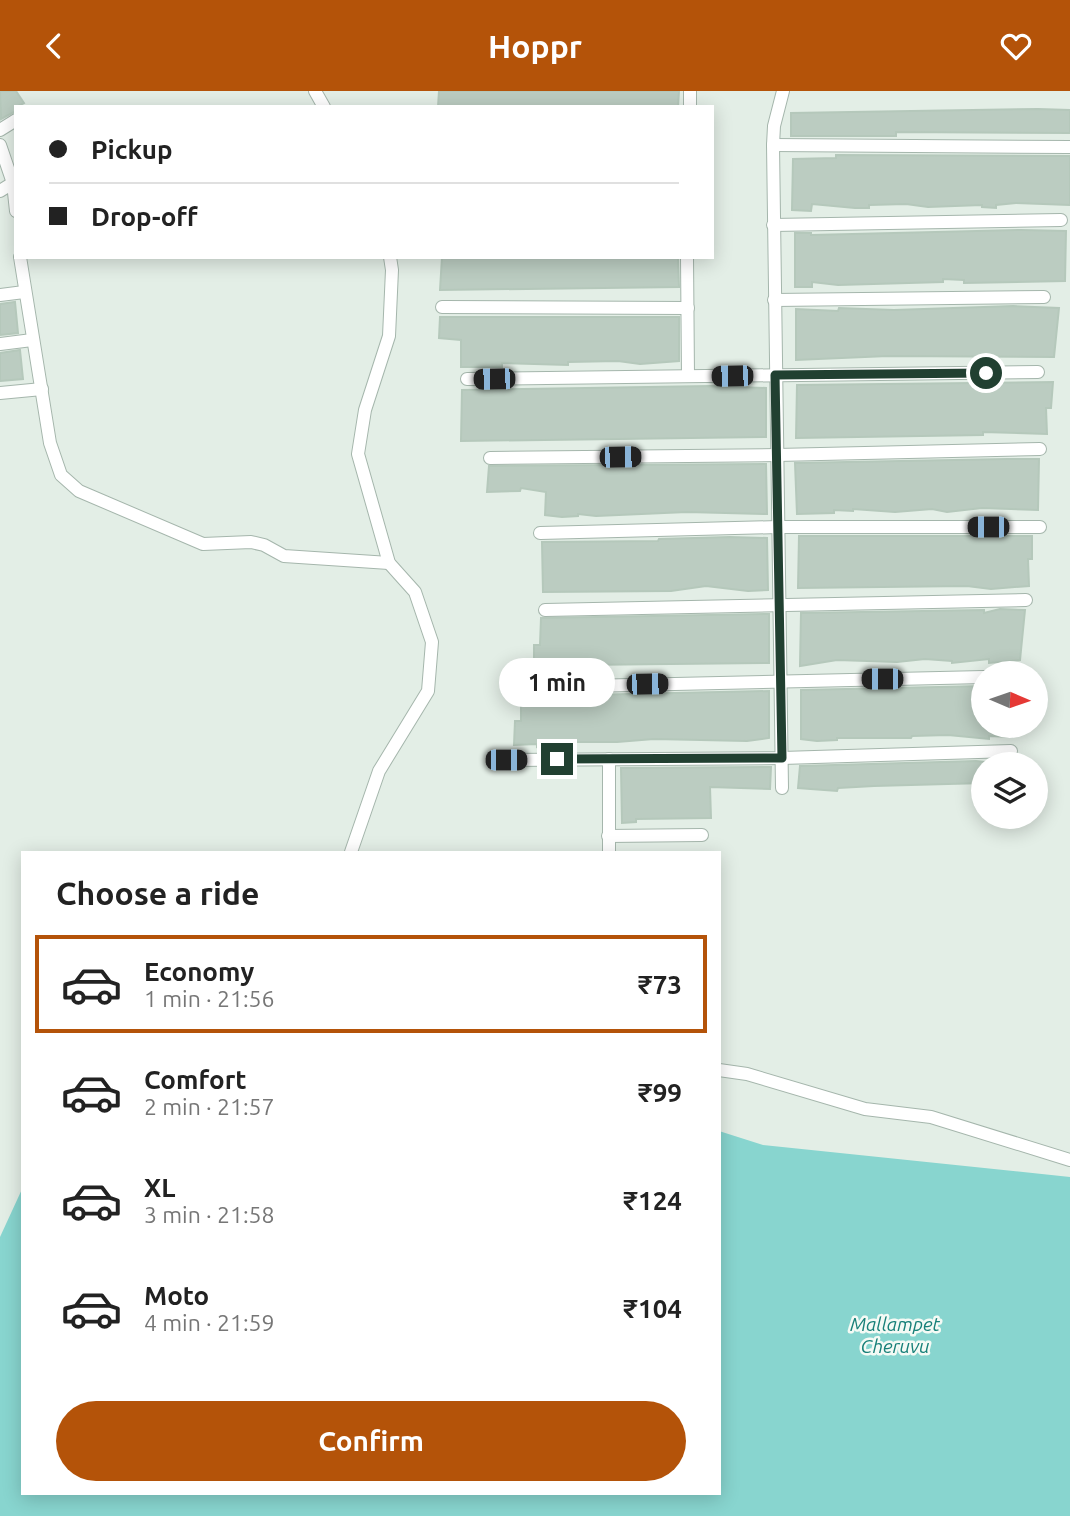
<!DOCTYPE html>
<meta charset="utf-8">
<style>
:root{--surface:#fff;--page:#f2f2f2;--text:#222;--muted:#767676;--line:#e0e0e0;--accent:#b45309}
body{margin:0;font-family:Ubuntu,sans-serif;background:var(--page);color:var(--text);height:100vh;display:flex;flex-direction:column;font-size:26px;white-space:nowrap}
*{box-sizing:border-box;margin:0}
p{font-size:23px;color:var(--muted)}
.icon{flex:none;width:38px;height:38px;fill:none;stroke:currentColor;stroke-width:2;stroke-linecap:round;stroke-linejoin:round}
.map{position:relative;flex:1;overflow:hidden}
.panel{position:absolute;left:21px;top:760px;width:700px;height:644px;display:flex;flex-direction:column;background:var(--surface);border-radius:0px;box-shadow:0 4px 18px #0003}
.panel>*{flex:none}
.top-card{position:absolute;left:14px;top:14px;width:700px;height:154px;border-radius:0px;box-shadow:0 4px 18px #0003;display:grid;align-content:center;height:154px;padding:0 35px;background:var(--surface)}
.needle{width:46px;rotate:92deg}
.controls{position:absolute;left:971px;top:570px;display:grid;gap:14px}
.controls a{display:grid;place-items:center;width:77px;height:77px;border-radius:50%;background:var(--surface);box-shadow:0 4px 18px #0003;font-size:35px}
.end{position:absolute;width:32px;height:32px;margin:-16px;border:9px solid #214031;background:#fff;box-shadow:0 0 0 4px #fff}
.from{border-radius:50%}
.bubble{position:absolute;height:49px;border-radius:24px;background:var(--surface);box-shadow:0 4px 18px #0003;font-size:23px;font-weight:700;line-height:49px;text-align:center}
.car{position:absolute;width:21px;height:42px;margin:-21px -10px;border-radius:9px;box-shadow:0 0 5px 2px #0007;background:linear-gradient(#222 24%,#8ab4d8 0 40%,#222 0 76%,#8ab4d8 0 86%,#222 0)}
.top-card b{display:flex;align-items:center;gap:24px;height:66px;font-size:26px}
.top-card b+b{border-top:2px solid var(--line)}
.top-card i{width:18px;height:18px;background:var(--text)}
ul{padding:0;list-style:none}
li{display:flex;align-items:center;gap:21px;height:98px;margin:0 14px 10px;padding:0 21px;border:4px solid transparent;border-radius:0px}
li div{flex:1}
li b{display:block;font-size:26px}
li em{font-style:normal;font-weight:700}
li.selected{border-color:var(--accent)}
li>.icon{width:63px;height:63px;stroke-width:1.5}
h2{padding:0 35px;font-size:32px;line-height:84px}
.primary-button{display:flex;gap:14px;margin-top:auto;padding:14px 35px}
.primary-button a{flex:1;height:80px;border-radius:42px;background:var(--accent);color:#fff;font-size:28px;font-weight:700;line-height:80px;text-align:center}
header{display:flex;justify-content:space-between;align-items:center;height:91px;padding:0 35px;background:var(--accent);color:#fff;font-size:32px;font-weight:700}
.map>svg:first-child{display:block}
</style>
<header><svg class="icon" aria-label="back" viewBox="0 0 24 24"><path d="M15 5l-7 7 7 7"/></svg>Hoppr<svg class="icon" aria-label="heart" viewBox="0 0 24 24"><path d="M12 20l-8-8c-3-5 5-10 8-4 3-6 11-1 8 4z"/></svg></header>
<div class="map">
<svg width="1070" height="1425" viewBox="0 0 1070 1425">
<rect width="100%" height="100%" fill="#e3eee6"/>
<polygon fill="#88d5cf" points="719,1040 763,1054 1070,1086 1070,1425 0,1425 0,1146 23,1096 23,1402 719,1402"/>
<g fill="#bbccc1" stroke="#b5c8bb" stroke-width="2">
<polygon points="0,0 16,0 24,12 16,16 16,20 1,28"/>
<polygon points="439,0 679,0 678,16 438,16"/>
<polygon points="1038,18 1070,19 1070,42 896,41 896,45 791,45 791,22"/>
<polygon points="836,64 1070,65 1070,114 1016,112 996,114 996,117 982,116 982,114 928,116 906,113 869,114 869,117 855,117 812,113 811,120 792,119 793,68 836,67"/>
<polygon points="1021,139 1066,140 1065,190 964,192 964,189 943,188 943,191 838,194 812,191 812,196 795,196 795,142 811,142 811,144"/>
<polygon points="442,166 678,166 679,196 440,199"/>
<polygon points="15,211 18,242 0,244 0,213"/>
<polygon points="1013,215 1059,217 1054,266 888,265 796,269 796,218 838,220 839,217 894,219"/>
<polygon points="440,226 679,226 679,270 640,273 618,270 568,271 568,274 502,272 502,276 461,276 461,249 439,247"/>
<polygon points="20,259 23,288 0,290 0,262"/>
<polygon points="1053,291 1051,317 1046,317 1047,343 983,341 983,344 796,347 797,294"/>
<polygon points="710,295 766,297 766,346 461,350 462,299"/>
<polygon points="1007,368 1039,368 1038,419 982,417 947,421 932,418 895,421 853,418 853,420 834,419 834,422 797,423 795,372"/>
<polygon points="766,373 767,423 687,421 596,425 578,423 578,425 562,426 545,424 546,401 521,397 520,400 487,401 489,375"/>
<polygon points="799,445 1032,445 1032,468 1028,468 1029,495 991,498 967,495 798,497"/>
<polygon points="730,446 767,447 768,499 748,500 706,495 671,500 543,501 542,451 658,450 659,448"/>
<polygon points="1000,518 1025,519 1020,569 989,572 989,568 952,572 952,570 925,568 897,571 837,569 800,575 801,522 984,519 984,522"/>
<polygon points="769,523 769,572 578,574 578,577 534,577 534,554 540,554 541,527"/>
<polygon points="984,595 984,635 1013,635 1012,646 989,645 989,648 948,644 912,645 911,647 837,647 837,649 817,650 801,648 801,599"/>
<polygon points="769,600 769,647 747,650 654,648 617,651 574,651 537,656 537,653 514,654 515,630 521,630 521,603 535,602 541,605"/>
<polygon points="976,670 984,671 984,692 874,695 838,697 837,700 798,697 800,675"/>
<polygon points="771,676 770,698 710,696 711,727 636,728 636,731 622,732 621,677"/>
</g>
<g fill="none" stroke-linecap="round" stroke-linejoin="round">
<defs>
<g id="street">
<polyline points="315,0 324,16"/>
<polyline points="690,16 690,0"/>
<polyline points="0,39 16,29"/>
<polyline points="0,54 13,92 16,120"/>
<polyline points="773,54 1070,56"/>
<polyline points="0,100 16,90"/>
<polyline points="773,134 1061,129"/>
<polyline points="20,166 50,352 61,384 79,400 203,453 251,451 264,454 284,465 389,472"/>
<polyline points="687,166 688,285"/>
<polyline points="0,204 24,201"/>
<polyline points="774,209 1044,206"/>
<polyline points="442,216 688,217"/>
<polyline points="0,253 32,249"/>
<polyline points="467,288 1038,281"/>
<polyline points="0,302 42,298"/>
<polyline points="490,367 777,364 1040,358"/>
<polyline points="540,442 778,436 1040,436"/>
<polyline points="545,519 1026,509"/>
<polyline points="541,596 984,586"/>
<polyline points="506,669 782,667 1011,660"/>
<polyline points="782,697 773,54 774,35 783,0"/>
<polyline points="608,745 702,744"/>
<polyline points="351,761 379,680 428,600 432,551 415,501 389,472 358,363 365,319 389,245 392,179 390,166"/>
<polyline points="609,761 609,668"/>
<polyline points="719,979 747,983 865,1018 931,1026 1070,1069"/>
</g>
</defs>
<use href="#street" stroke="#a5b6ac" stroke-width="14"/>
<use href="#street" stroke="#fff" stroke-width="12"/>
</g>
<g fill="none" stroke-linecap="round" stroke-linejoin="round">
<polyline stroke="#214031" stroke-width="9" points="557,668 782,667 775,284 986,282"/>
</g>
<g text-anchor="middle" stroke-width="5" stroke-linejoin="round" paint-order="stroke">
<g font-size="19" font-style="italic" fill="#188079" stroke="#f4faf5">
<text x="895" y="1240">Mallampet<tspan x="895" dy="22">Cheruvu</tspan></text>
</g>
</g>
</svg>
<div class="controls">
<a><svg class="needle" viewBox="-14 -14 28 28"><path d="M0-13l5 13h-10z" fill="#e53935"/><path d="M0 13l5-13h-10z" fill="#767676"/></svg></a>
<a><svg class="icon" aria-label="layers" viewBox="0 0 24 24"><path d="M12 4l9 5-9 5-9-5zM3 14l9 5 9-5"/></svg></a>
</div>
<i class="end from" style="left:986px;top:282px"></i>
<i class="end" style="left:557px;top:668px"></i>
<div class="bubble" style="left:499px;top:567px;width:116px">1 min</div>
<i class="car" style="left:732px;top:285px;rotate:269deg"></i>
<i class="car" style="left:494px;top:288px;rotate:269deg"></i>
<i class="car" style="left:620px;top:366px;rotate:89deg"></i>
<i class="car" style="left:988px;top:436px;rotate:270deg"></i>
<i class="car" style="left:882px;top:588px;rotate:270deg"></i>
<i class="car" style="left:647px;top:593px;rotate:89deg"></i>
<i class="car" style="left:506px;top:669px;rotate:90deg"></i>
<div class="top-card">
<b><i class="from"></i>Pickup</b>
<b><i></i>Drop-off</b>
</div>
<section class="panel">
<h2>Choose a ride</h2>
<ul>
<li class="selected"><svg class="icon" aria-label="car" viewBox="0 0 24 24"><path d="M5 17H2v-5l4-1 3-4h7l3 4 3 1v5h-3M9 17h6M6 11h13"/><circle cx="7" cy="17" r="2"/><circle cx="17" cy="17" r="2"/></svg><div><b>Economy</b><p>1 min · 21:56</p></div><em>₹73</em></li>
<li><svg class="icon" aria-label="car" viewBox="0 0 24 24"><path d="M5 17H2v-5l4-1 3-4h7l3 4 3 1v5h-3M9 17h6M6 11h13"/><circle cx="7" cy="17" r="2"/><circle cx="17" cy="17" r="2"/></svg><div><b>Comfort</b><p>2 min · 21:57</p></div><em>₹99</em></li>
<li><svg class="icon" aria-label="car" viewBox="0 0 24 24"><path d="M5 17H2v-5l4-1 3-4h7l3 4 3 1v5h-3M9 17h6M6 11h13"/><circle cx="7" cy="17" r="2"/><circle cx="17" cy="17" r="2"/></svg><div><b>XL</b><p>3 min · 21:58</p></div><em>₹124</em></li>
<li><svg class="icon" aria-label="car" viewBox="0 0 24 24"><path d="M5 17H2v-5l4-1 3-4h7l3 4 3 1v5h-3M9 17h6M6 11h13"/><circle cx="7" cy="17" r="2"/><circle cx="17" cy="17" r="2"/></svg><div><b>Moto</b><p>4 min · 21:59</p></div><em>₹104</em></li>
</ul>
<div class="primary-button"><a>Confirm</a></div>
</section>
</div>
